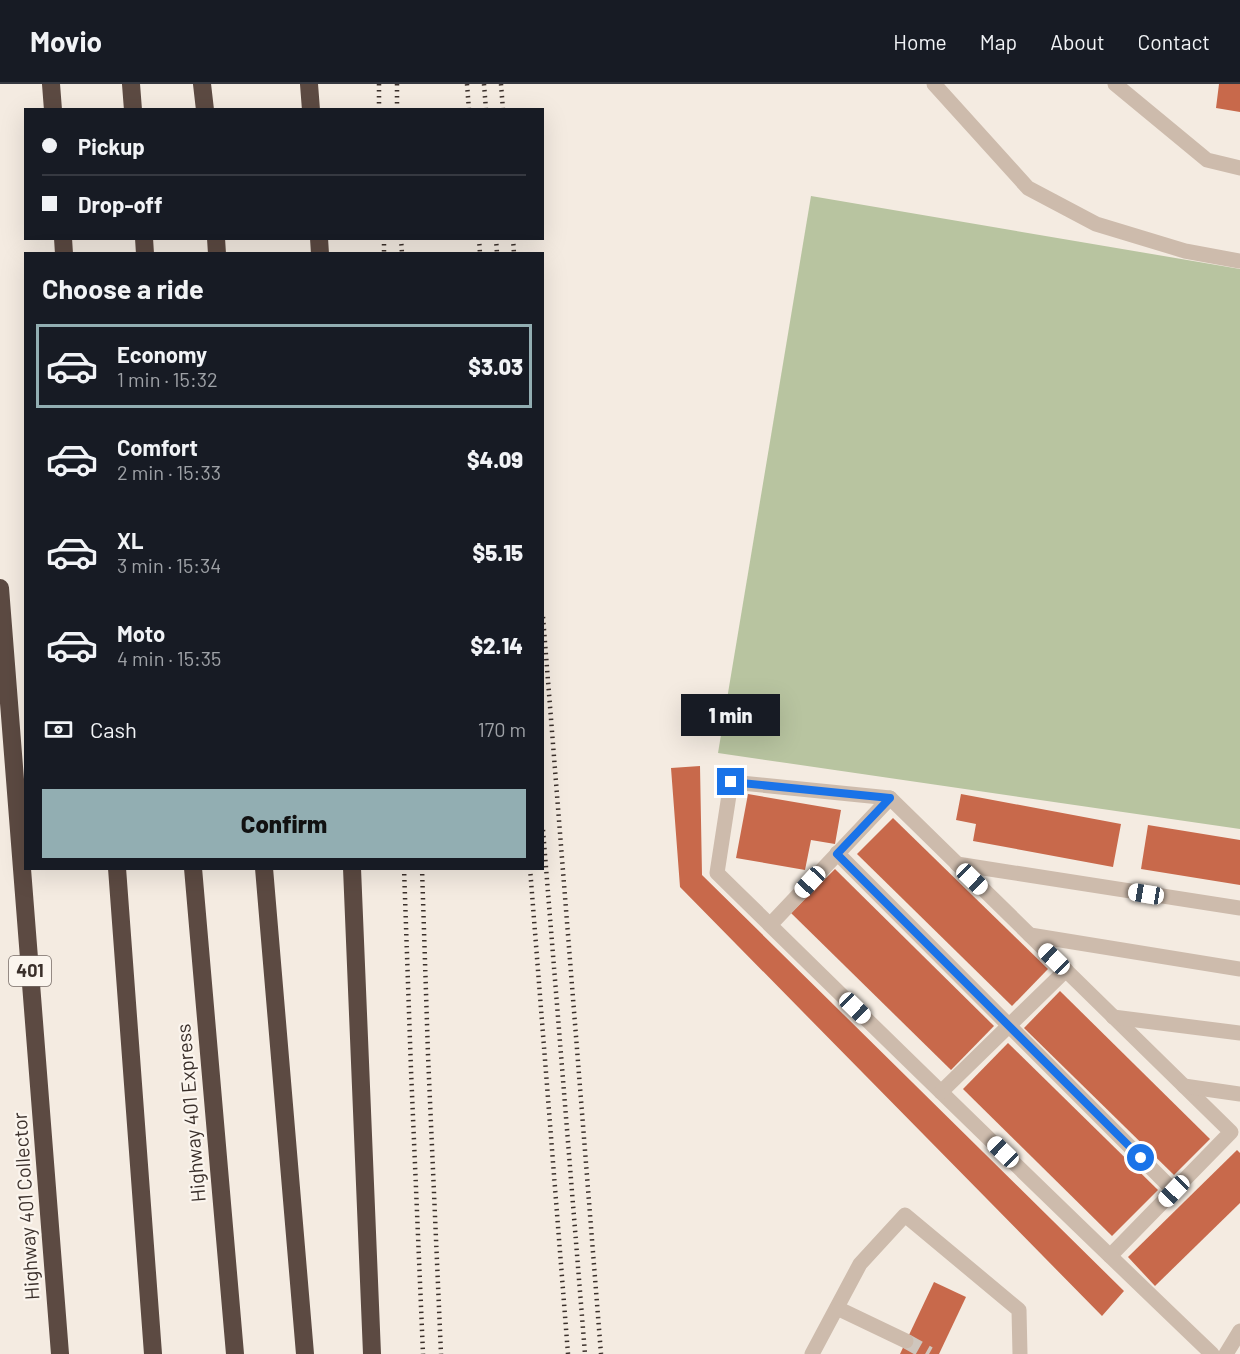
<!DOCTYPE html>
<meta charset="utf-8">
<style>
:root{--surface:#171b24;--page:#242831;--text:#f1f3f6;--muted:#9ea1a6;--line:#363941;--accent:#92aeb2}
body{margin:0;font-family:Barlow,sans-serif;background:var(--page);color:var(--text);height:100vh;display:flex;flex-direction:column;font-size:22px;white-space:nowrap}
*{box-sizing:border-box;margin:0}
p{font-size:20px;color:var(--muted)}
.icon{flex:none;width:33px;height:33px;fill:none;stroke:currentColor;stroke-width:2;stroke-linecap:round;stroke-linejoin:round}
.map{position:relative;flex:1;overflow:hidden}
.drawer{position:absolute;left:24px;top:168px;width:520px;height:618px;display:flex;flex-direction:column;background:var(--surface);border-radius:0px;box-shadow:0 6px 24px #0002}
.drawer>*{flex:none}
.guide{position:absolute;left:24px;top:24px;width:520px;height:132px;border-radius:0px;box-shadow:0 6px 24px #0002;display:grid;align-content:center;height:132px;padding:0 18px;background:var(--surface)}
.end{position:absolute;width:27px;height:27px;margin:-14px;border:8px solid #1a73e8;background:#fff;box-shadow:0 0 0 3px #fff}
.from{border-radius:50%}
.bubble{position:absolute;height:42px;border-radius:0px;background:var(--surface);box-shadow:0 6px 24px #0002;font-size:20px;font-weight:800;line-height:42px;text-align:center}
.car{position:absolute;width:18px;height:36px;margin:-18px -9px;border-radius:8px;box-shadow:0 0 4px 2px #0007;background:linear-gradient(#fff 24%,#345 0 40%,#fff 0 76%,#345 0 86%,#fff 0)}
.guide b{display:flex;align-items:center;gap:21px;height:57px;font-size:22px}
.guide b+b{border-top:2px solid var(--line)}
.guide i{width:15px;height:15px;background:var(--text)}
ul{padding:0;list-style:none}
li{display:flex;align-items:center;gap:18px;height:84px;margin:0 12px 9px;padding:0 6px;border:3px solid transparent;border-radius:0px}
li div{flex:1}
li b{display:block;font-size:22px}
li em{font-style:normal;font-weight:800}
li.current{border-color:var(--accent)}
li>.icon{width:54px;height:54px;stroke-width:1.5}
h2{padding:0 18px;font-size:27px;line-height:72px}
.pay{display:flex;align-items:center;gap:15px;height:66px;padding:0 18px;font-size:22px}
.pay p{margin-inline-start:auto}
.button{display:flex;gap:12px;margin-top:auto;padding:12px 18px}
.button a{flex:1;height:69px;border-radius:0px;background:var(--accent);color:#111;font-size:24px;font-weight:800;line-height:69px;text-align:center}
header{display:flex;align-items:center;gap:36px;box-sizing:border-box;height:84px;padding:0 30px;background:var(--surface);border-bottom:2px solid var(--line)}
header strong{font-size:28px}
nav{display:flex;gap:33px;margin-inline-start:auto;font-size:21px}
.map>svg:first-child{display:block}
</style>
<header>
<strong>Movio</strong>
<nav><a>Home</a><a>Map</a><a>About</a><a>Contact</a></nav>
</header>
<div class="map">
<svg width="1240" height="1270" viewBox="0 0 1240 1270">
<rect width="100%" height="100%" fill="#f4ebe1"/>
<polygon fill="#b8c4a0" points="811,112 1240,185 1240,745 718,669"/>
<g fill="#c8694b">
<polygon points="1219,0 1240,0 1240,28 1216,24"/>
<polygon points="700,682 702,791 1124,1207 1102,1232 680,803 671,684"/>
<polygon points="748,710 841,726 835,760 811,756 805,786 736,774"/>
<polygon points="961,710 1121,740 1113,783 973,757 976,740 956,736"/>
<polygon points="893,734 1048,885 1012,922 857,770"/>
<polygon points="1148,741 1240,756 1240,801 1141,785"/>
<polygon points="835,785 994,942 951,986 791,829"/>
<polygon points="1060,907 1210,1055 1174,1091 1024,944"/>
<polygon points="1008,959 1158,1106 1112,1152 963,1005"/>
<polygon points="1237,1066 1240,1069 1240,1119 1155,1202 1128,1173"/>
<polygon points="934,1198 966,1213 939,1270 900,1270"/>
</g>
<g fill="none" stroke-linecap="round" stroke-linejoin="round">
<polyline stroke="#cfc6bd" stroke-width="15" stroke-dasharray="15 8" stroke-linecap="butt" points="906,1257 929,1270"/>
<g stroke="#cdbbac" stroke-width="15">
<polyline points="934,0 1028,104 1096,140 1185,167 1240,177"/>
<polyline points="1115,0 1207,76 1240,84"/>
<polyline points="890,714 1231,1048 1110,1172"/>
<polyline points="837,769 1174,1107"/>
<polyline points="957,780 1240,824"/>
<path d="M770,841L890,714L731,698L717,789C881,950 1046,1111 1212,1270"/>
<polyline points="1030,851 1240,885"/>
<polyline points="1113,933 1240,949"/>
<polyline points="1184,1002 1240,1010"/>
<polyline points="941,1008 1066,886"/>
<polyline points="837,1224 906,1257"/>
<polyline points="812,1270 860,1180 905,1131 1019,1226 1020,1270"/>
<polyline points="1226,1270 1240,1247"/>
</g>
<g stroke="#5c4a42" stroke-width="18">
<polyline points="51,0 53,26"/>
<polyline points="131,0 133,26"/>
<polyline points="202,0 205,26"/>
<polyline points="309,0 311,26"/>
<polyline points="63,154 64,170"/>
<polyline points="144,154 145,170"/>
<polyline points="216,154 217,170"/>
<polyline points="319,154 320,170"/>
<polyline points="0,504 60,1270"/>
<polyline points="117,784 153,1270"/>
<polyline points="193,784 235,1270"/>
<polyline points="264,784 305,1270"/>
<polyline points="352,784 372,1270"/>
</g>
<g stroke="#3b302b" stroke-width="4.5" stroke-dasharray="1.5 4.5" stroke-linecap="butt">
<polyline points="379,0 379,26"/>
<polyline points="397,0 397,26"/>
<polyline points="467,0 469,26"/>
<polyline points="484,0 486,26"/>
<polyline points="501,0 503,26"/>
<polyline points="384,154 384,170"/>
<polyline points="401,154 402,170"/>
<polyline points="479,154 480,170"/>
<polyline points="496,154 497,170"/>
<polyline points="513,154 514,170"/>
<polyline points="543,533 601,1270"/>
<polyline points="543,746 585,1270"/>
<polyline points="404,784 411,986 423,1270"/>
<polyline points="422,784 428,971 441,1270"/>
<polyline points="530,784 568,1270"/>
</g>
</g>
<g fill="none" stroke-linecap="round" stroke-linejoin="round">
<polyline stroke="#1a73e8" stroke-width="8" points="731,698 890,714 837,770 1141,1074"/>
</g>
<g text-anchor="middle" stroke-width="4.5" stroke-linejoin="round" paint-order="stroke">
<rect fill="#fbf5ee" stroke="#756b66" stroke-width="1.5" x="9" y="872" width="42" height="30" rx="4.5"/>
<g font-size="18" font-weight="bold" fill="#3b302b">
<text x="30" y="893">401</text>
</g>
<g font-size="20" fill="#3b302b" stroke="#fbf5ee">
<text transform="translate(191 1029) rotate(-95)" y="7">Highway 401 Express</text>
<text transform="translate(26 1122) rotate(-94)" y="7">Highway 401 Collector</text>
</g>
</g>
</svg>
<i class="end from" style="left:1141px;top:1074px"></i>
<i class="end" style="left:731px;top:698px"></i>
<div class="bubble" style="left:681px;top:610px;width:99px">1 min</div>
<i class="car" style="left:972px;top:795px;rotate:134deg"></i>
<i class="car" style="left:810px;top:798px;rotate:223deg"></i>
<i class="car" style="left:1146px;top:810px;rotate:279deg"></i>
<i class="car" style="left:1054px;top:875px;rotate:314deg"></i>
<i class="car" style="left:855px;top:924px;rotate:134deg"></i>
<i class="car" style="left:1003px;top:1068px;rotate:314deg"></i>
<i class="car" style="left:1174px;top:1107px;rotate:224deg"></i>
<div class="guide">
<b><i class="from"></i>Pickup</b>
<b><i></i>Drop-off</b>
</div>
<section class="drawer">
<h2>Choose a ride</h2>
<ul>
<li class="current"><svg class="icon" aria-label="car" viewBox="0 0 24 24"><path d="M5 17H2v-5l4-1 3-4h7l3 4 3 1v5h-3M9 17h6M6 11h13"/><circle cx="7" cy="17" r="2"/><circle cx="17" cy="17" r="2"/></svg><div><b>Economy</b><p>1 min · 15:32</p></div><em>$3.03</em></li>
<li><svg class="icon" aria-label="car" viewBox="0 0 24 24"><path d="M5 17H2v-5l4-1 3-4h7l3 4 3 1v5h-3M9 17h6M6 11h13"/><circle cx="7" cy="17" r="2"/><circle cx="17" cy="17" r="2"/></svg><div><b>Comfort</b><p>2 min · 15:33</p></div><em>$4.09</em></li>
<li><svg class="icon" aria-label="car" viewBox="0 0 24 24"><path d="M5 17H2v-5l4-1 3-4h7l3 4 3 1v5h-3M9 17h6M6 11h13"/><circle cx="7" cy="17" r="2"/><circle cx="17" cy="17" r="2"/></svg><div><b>XL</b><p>3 min · 15:34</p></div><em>$5.15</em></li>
<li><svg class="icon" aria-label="car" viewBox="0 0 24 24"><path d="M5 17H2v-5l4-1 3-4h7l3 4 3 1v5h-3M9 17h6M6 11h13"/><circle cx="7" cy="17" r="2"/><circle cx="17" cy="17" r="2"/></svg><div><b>Moto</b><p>4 min · 15:35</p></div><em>$2.14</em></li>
</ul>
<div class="pay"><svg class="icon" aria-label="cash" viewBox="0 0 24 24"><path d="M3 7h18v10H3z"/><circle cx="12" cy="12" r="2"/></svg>Cash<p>170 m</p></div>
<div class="button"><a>Confirm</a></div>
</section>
</div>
